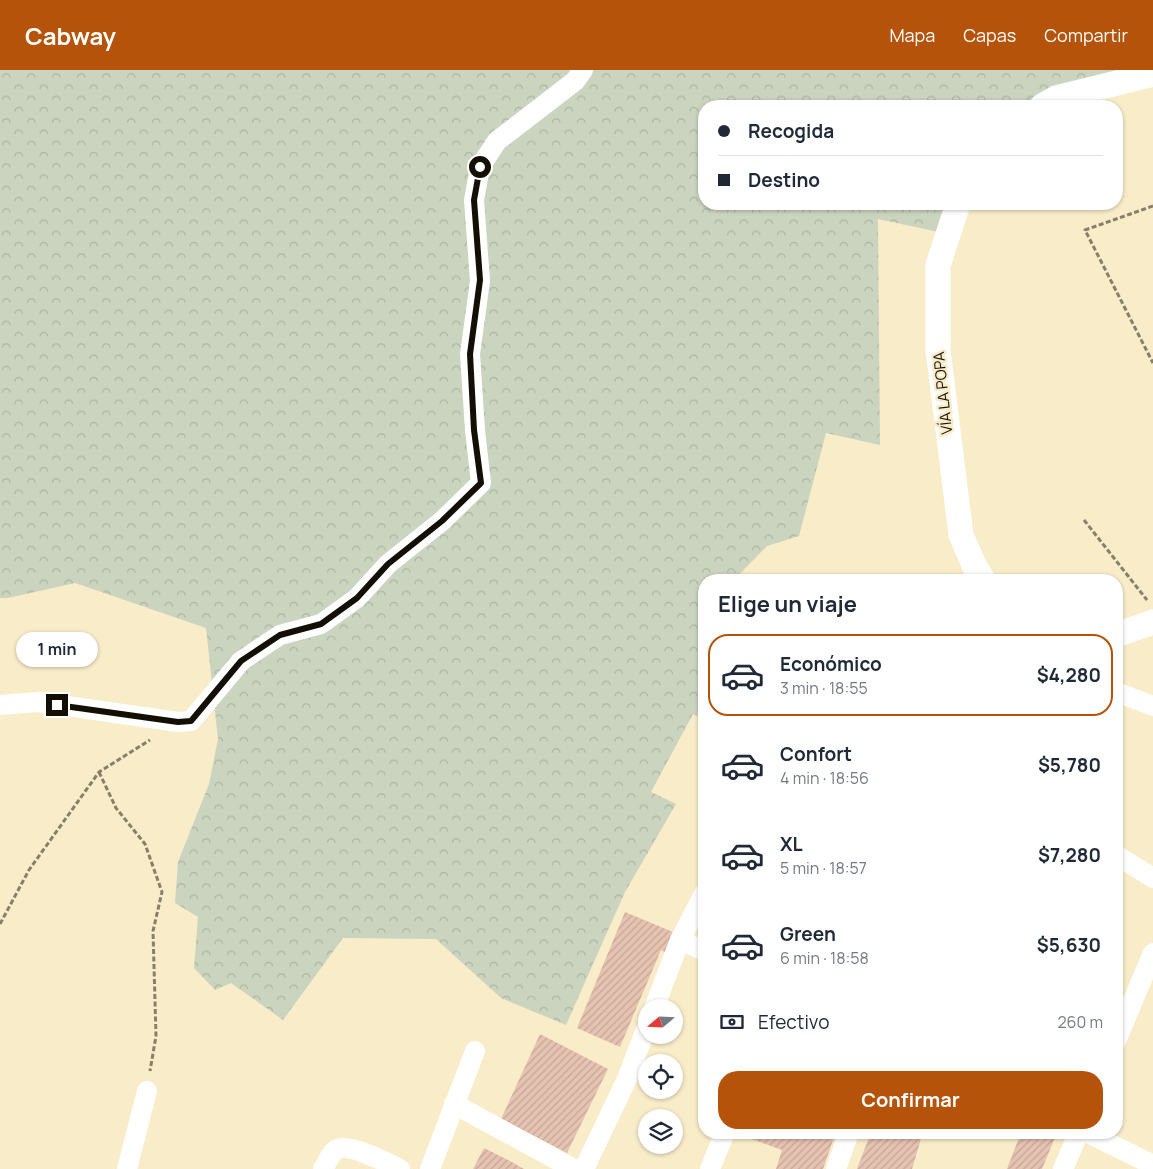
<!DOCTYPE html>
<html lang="es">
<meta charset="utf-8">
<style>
:root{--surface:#fff;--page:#f2f2f3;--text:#1f2937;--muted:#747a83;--line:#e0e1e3;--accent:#b45309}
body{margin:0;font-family:Manrope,sans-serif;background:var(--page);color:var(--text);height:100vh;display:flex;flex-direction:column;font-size:19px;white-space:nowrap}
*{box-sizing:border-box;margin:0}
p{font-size:16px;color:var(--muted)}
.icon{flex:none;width:28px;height:28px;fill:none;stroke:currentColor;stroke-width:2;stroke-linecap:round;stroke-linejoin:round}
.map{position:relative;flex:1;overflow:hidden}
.details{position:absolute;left:698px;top:504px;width:425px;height:565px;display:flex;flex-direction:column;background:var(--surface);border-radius:20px;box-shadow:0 1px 4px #0004}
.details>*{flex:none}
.guide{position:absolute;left:698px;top:30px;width:425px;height:110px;border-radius:20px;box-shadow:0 1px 4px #0004;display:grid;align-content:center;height:110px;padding:0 20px;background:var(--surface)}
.needle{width:32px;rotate:251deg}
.tools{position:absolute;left:638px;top:929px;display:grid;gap:10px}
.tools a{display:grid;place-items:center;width:45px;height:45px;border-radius:50%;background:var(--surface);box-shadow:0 1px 4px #0004;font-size:25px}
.end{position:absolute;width:22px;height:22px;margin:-11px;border:6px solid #130f04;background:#fff;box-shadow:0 0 0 2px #fff}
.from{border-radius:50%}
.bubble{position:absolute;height:35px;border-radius:18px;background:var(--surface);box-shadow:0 1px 4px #0004;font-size:16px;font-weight:700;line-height:35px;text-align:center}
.guide b{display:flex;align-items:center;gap:18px;height:48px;font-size:19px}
.guide b+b{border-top:1px solid var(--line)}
.guide i{width:12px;height:12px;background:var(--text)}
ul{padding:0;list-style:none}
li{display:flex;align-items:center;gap:15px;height:82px;margin:0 10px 8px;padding:0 10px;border:2px solid transparent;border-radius:20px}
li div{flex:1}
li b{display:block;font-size:19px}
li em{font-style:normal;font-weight:700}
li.on{border-color:var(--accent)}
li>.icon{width:45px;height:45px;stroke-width:1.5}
h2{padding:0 20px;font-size:22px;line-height:60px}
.pay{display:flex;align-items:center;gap:12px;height:55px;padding:0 20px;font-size:19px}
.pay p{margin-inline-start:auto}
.action{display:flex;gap:10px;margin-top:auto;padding:10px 20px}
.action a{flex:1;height:58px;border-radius:20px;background:var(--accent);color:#fff;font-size:20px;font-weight:700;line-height:58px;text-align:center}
header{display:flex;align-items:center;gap:30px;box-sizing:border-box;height:70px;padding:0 25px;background:var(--accent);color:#fff}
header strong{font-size:24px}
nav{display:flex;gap:28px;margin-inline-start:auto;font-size:18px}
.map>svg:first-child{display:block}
</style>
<header>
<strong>Cabway</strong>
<nav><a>Mapa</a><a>Capas</a><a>Compartir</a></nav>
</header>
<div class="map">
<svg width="1153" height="1099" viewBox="0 0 1153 1099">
<defs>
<pattern id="forest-crowns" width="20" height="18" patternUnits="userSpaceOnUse" patternTransform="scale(1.25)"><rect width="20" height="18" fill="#cbd4bf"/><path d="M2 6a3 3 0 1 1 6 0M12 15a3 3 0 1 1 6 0" fill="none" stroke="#adb5a2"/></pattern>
<pattern id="building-hatch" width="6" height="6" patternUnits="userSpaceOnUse" patternTransform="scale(1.25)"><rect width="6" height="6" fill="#e6c2b1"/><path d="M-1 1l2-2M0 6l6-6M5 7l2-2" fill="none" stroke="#c4a697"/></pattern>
</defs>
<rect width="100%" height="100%" fill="#f9ecc9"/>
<polygon fill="url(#forest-crowns)" points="0,0 1153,0 1042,36 704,36 704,134 958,134 948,164 878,149 880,375 826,363 799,466 767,476 734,510 704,510 704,649 693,644 651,722 676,734 625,822 566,955 501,928 436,869 343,868 283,950 231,913 215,920 194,898 198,847 175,833 178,792 209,714 218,669 206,558 75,513 8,528 0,528"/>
<g fill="url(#building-hatch)">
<polygon points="625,842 673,862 665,882 661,880 620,977 577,958"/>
<polygon points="540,964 608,999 567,1083 501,1049"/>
<polygon points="754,1062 836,1062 823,1099 776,1099 782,1080 752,1069"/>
<polygon points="871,1062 923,1062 912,1099 857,1099"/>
<polygon points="1021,1062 1052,1062 1056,1065 1042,1099 1007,1099"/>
<polygon points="484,1078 510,1091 524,1099 473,1099"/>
</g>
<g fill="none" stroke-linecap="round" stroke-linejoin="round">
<g stroke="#877f68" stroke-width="3" stroke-dasharray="5 2.5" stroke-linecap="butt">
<polyline points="1153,136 1085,160 1153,293"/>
<polyline points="1084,450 1147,530"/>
<polyline points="99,702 116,738 145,774 162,822 153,861 156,966 150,1001"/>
<polyline points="0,854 29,800 99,702 150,670"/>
</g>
<g stroke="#fff" stroke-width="20">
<polyline points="1116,622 1153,636"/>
<polyline points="0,635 39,632 178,652 191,651 241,591 280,565 321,554 357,528 388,494 442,451 481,413 475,360 470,284 480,211 474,130 480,97 497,71 575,11 583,0"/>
<polyline points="1116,785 1153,808"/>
<polyline points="680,870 704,881"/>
<polyline points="654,938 680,870 704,824"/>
<polyline points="1116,971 1153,883"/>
<polyline points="454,1034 574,1099"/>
<polyline points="1086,1062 1153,1095"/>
<polyline points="127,1099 147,1021"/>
<path d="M323,1099C327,1093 330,1083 337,1079C350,1073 387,1093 400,1099"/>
<polyline points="430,1099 475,981"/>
<polyline points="584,1099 627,1009 646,959"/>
<polyline points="710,1099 725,1062"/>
<polyline points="836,1099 849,1062"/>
<polyline points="1063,1099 1079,1062"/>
</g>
<g stroke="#fff" stroke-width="25">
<polyline points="1042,36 1056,28 1153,4"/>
<polyline points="958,134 938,195 938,280 961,465 974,495 983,510"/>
<polyline points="1116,565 1153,552"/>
</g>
</g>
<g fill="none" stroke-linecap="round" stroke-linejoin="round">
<polyline stroke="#130f04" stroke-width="6" points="57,635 178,652 191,651 241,591 280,565 321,554 357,528 388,494 442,451 481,413 474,360 470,284 480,210 474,130 480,97"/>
</g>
<g text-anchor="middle" stroke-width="5" stroke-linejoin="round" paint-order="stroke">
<g font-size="15" fill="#130f04" stroke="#f9ecc9">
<text transform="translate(943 323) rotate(-96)" y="5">VÍA LA POPA</text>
</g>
</g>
</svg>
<div class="tools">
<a><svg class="needle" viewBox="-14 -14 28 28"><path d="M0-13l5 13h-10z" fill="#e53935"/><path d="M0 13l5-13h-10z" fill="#747a83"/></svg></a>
<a><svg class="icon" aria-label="locate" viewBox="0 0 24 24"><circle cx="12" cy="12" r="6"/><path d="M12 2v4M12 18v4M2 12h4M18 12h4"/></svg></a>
<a><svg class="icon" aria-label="layers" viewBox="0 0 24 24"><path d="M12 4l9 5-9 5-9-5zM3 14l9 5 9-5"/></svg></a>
</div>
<i class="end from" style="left:480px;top:97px"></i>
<i class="end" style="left:57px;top:635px"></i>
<div class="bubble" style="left:16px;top:562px;width:82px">1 min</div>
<div class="guide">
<b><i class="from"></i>Recogida</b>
<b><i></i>Destino</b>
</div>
<section class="details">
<h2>Elige un viaje</h2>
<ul>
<li class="on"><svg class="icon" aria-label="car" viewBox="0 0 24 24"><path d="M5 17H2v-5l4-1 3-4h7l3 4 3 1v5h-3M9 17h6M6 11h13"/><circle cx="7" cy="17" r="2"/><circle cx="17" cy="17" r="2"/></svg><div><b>Económico</b><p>3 min · 18:55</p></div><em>$4,280</em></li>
<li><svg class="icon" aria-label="car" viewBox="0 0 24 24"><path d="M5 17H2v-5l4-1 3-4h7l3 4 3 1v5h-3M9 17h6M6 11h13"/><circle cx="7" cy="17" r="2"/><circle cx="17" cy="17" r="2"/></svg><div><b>Confort</b><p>4 min · 18:56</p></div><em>$5,780</em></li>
<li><svg class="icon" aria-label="car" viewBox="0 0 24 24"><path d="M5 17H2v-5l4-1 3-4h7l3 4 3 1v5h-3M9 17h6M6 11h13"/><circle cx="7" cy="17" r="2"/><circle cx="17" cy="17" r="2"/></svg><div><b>XL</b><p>5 min · 18:57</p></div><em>$7,280</em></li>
<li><svg class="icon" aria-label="car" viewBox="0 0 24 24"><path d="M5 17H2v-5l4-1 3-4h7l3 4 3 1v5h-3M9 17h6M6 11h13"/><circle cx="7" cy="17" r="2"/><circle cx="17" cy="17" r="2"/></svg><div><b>Green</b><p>6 min · 18:58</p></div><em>$5,630</em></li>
</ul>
<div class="pay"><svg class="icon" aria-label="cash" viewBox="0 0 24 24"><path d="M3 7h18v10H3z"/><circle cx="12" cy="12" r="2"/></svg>Efectivo<p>260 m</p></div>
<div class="action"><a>Confirmar</a></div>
</section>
</div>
